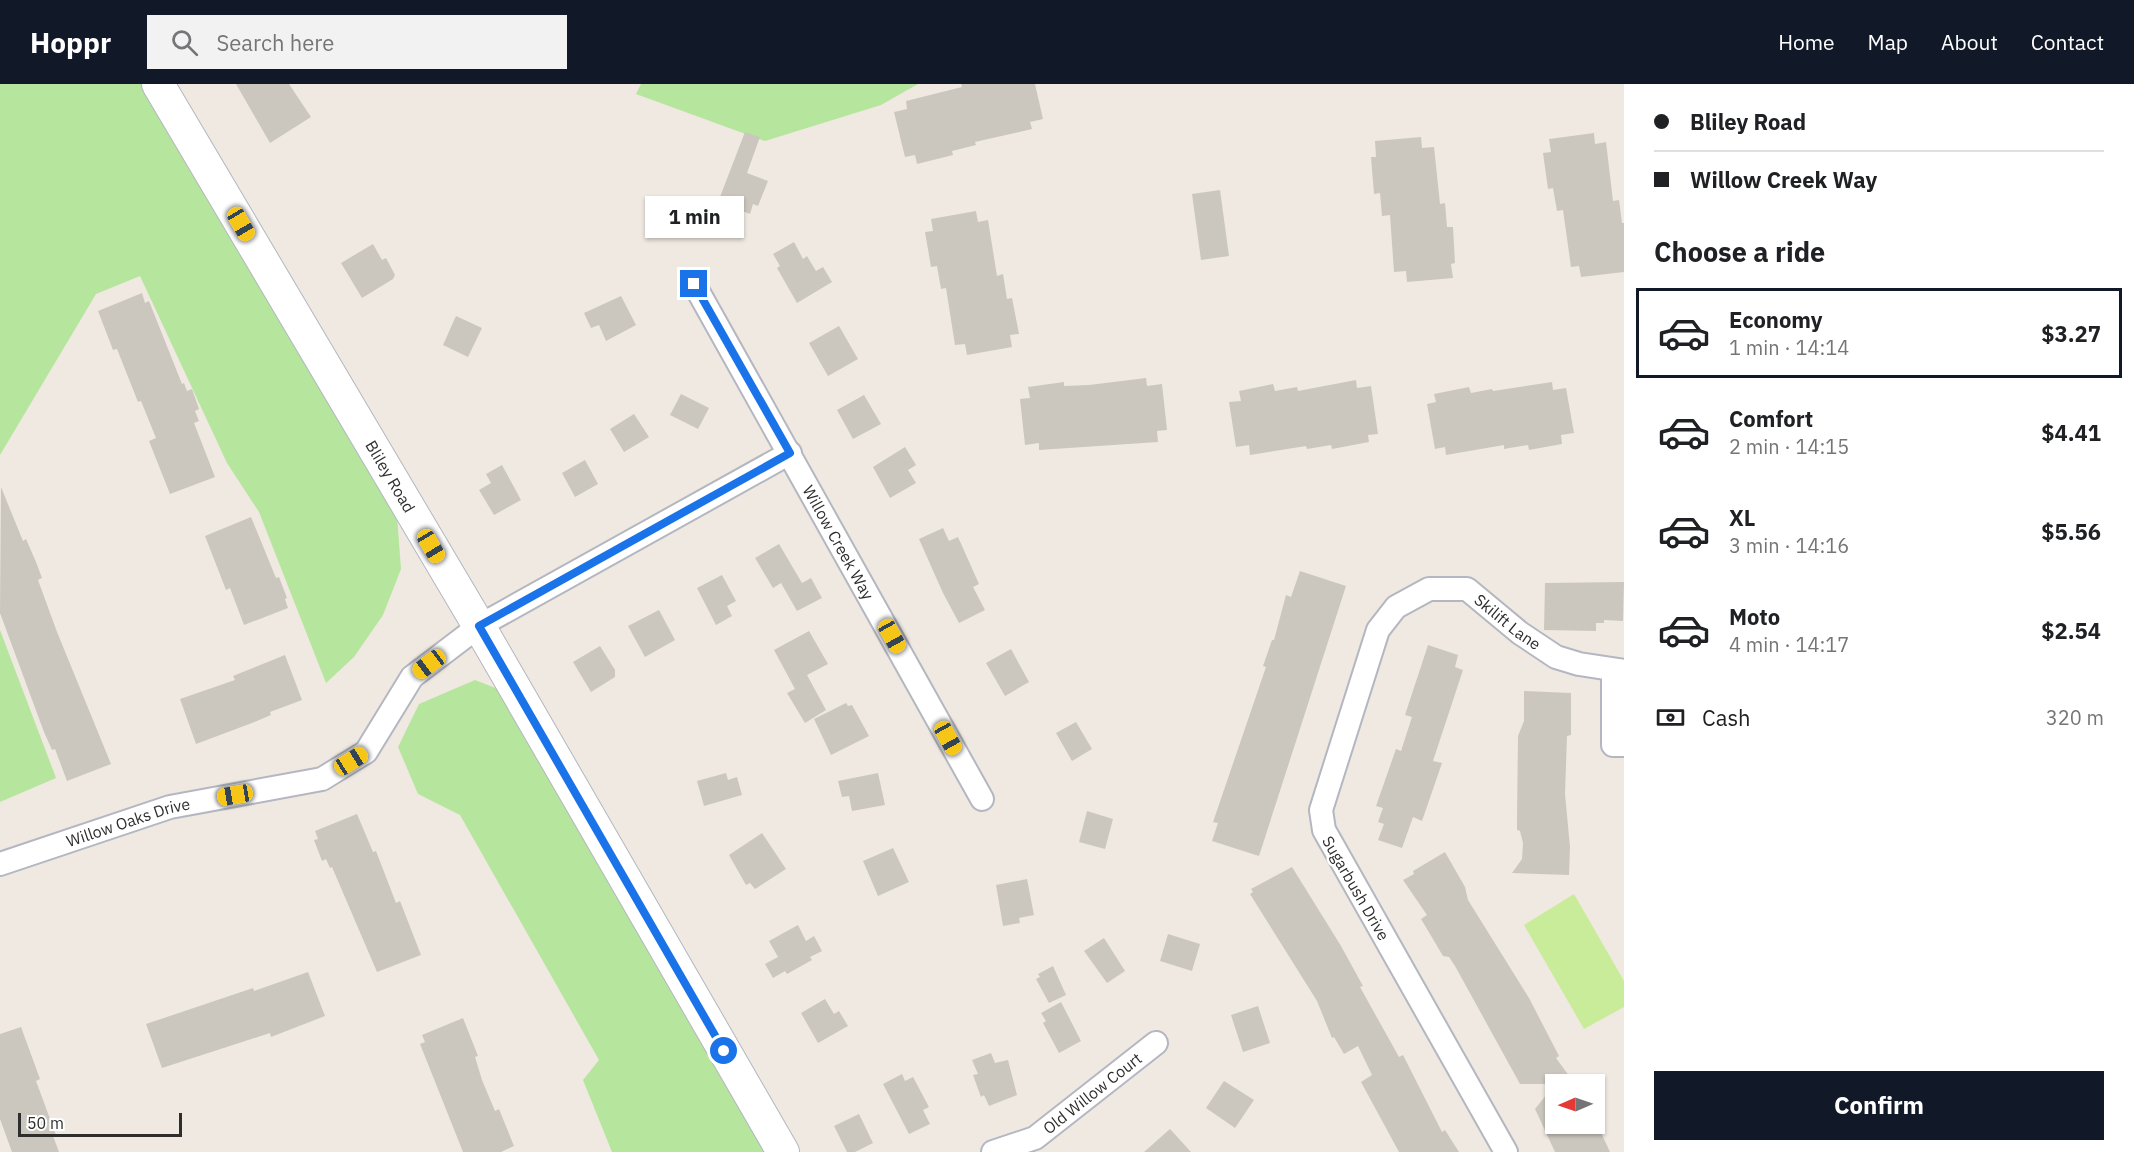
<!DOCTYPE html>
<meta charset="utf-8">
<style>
:root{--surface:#fff;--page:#f2f2f2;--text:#202124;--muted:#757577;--line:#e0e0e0;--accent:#111827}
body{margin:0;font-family:"IBM Plex Sans",sans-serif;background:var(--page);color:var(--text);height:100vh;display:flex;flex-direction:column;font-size:22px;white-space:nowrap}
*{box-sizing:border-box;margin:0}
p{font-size:20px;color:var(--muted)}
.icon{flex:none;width:33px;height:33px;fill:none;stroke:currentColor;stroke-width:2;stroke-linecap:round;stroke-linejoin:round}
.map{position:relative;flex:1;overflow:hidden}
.panel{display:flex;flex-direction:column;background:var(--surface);width:510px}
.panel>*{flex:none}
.guide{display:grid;align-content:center;height:132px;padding:0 30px;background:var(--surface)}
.needle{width:39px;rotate:268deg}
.controls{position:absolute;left:1545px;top:990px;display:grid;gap:12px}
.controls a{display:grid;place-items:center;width:60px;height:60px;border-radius:0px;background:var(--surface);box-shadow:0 2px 4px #0004;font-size:30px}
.scale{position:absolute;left:18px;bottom:15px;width:164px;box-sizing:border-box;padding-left:6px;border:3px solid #2e2e2e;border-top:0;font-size:16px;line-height:21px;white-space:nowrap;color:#2e2e2e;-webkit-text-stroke:4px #fff;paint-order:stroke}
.end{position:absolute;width:27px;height:27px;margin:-14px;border:8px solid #1a73e8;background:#fff;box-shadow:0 0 0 3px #fff}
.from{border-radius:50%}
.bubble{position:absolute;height:42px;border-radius:0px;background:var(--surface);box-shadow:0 2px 4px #0004;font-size:20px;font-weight:700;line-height:42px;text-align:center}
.car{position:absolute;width:18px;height:36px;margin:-18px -9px;border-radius:8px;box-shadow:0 0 4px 2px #0007;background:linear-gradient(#f5c518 24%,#345 0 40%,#f5c518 0 76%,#345 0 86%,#f5c518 0)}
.guide b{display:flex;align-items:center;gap:21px;height:57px;font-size:22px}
.guide b+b{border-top:2px solid var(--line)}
.guide i{width:15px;height:15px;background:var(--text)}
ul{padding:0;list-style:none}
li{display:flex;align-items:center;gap:18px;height:90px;margin:0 12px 9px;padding:0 18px;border:3px solid transparent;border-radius:0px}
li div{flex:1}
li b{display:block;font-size:22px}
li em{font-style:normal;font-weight:700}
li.active{border-color:var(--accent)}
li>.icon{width:54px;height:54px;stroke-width:1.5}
h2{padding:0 30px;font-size:27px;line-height:72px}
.pay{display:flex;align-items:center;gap:15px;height:66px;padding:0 30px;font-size:22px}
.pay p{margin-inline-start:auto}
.primary-button{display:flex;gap:12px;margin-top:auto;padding:12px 30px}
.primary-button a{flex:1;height:69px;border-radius:0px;background:var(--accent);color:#fff;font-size:24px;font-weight:700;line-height:69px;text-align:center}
header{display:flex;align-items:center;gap:36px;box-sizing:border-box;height:84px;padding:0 30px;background:var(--accent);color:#fff}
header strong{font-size:28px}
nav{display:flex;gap:33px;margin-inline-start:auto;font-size:21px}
.search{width:420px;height:54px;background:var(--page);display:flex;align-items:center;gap:15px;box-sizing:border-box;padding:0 21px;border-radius:0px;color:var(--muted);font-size:22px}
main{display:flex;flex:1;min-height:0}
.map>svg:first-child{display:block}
</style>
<header>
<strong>Hoppr</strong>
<div class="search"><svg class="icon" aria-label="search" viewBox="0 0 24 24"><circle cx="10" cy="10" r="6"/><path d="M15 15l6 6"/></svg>Search here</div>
<nav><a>Home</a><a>Map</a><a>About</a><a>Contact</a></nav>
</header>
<main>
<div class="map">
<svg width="1624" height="1068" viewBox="0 0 1624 1068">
<rect width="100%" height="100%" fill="#efe9e1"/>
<g fill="#b6e59e">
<polygon points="0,0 145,0 397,432 401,485 383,531 354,573 326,599 259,428 227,379 140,192 96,210 0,371"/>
<polygon points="641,0 918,0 881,21 765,57 636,10"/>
<polygon points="0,546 56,694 0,718"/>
<polygon points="475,596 503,607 768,1068 612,1068 583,996 599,976 460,731 418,710 398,663 419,620"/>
</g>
<polygon fill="#c9ec9a" points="1574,810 1624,897 1624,923 1584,945 1524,841"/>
<g fill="#cbc7bf">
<polygon points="236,0 289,0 311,33 270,59"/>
<polygon points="961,0 1035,0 1043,35 1030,38 1032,45 975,58 976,61 952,67 953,71 917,80 915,71 905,73 894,28 907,25 906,17 962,3"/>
<polygon points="745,48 760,53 747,89 768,97 758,122 753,120 750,130 718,118"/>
<polygon points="1594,49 1595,60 1606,58 1613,117 1619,116 1622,139 1624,139 1624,188 1581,193 1579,182 1571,183 1563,126 1557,127 1553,104 1548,105 1543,69 1551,68 1549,55"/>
<polygon points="1421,53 1422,64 1434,63 1440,120 1445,119 1447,143 1453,143 1455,179 1451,180 1453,194 1407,198 1406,187 1394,188 1390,131 1382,132 1380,109 1374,110 1371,73 1376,73 1375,57"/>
<polygon points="1220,106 1229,172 1201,176 1192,110"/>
<polygon points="976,127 978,138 988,136 997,192 1003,190 1007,215 1012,214 1019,250 1010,251 1012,263 967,271 965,260 955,261 946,204 941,205 937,182 931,183 925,148 933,147 931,135"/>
<polygon points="794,158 803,175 807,172 816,187 823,183 832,198 797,219 777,184 780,182 773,170"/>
<polygon points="373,160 382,176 386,174 395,191 393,195 362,214 341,179"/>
<polygon points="142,209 145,219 149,217 182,300 184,299 187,307 192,305 199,325 195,327 199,337 194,339 215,393 170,410 149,357 156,354 141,317 138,318 117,265 113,266 98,227"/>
<polygon points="621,212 636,241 606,257 599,241 591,244 584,229"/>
<polygon points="456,232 482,244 468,273 443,261"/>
<polygon points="839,242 858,275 828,292 809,259"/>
<polygon points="1146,294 1147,302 1162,300 1167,346 1157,347 1158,358 1039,366 1039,359 1025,361 1020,315 1030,314 1028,303 1064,298 1064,302 1089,301"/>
<polygon points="1356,296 1357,304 1371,302 1378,350 1368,351 1369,358 1332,365 1331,361 1307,365 1306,362 1250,371 1249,361 1236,363 1229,318 1241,317 1239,307 1273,300 1275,307 1297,303 1298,307"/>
<polygon points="1552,298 1553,306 1566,304 1574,349 1561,351 1562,360 1529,366 1528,361 1504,365 1504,361 1446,371 1445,363 1435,365 1427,320 1436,318 1434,310 1469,303 1471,309 1492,305 1493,307"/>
<polygon points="681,310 709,324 698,345 670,331"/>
<polygon points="864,311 881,340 853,355 837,326"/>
<polygon points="634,330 649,353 624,368 610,345"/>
<polygon points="905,363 916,381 908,386 916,399 890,414 873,383"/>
<polygon points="585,376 598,400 575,413 562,389"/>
<polygon points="502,381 521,416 494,431 479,406 491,399 486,390"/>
<polygon points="1,403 23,457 26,455 36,478 42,494 38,496 57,548 111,680 67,697 55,665 52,666 44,648 0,529"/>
<polygon points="251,433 276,494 279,493 287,514 285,515 288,524 244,541 230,504 226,506 205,452"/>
<polygon points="943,444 949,457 958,453 979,500 973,503 985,526 959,539 943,509 919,455"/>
<polygon points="779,460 802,499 811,494 822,514 797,527 781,499 773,504 755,474"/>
<polygon points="1300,487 1346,502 1259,772 1212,757 1218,739 1213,738 1266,583 1263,582 1272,556 1274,556 1286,511 1291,513"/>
<polygon points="722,491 736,517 727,522 732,532 716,541 697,504"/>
<polygon points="1624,498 1623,537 1604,536 1604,539 1596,539 1596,547 1544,546 1545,499"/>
<polygon points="659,526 675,556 645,573 628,542"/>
<polygon points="809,547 828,580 807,591 826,626 805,639 787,609 795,605 774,566"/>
<polygon points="1428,561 1458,571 1455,583 1463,586 1433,677 1442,679 1422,737 1413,733 1402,764 1378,756 1384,740 1378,738 1383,724 1376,722 1396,665 1401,667 1412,633 1405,631"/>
<polygon points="600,562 615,586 615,593 591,608 573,578"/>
<polygon points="1011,565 1029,598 1005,612 986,579"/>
<polygon points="285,571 302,616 270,628 271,631 252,639 196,660 180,615 235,596 233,592"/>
<polygon points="1524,607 1571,609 1571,651 1567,652 1565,710 1570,763 1569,791 1512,789 1522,775 1523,759 1520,747 1517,746 1517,736 1518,652 1524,637"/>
<polygon points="846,619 848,622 852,621 869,652 831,671 814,635"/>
<polygon points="1076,638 1092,665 1072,677 1056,649"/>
<polygon points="726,689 728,696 737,693 742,711 704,722 697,697"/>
<polygon points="878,689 885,721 852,727 849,712 842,713 838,697"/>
<polygon points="1087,727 1113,735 1105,765 1079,758"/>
<polygon points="357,730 373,768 376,767 396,819 400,817 421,871 377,888 332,783 330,784 326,775 322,777 314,756 318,755 315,747"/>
<polygon points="762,749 786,785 755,805 750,799 746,801 729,771"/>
<polygon points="893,764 909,798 878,812 863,777"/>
<polygon points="1445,768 1465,803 1468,816 1529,914 1559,972 1556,974 1575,1000 1556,1000 1556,1040 1597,1040 1610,1068 1555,1068 1535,1025 1555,1000 1520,1000 1455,882 1449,873 1443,872 1421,835 1427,831 1403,796 1414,790 1413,787"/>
<polygon points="1292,783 1341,862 1363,902 1360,903 1399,973 1403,971 1442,1048 1445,1046 1459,1068 1399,1068 1361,998 1372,991 1358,962 1344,970 1334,953 1332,954 1317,917 1250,810 1253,808 1251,805"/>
<polygon points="1027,795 1034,831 1019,834 1020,839 1003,842 996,801"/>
<polygon points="798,841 806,857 814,852 822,867 810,873 812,876 787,890 785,887 773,894 765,880 778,873 769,857"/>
<polygon points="1168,850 1200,860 1192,887 1160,877"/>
<polygon points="1104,854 1125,887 1107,899 1084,867"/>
<polygon points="1053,882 1066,911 1049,919 1036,895 1040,893 1038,890"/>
<polygon points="308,888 325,932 271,953 270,949 162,984 146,940 253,904 254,907"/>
<polygon points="825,915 834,930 839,927 848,942 818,959 801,929"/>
<polygon points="1061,918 1081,957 1059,969 1043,939 1046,937 1041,929"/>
<polygon points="1258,922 1270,959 1243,968 1231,931"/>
<polygon points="463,934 478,972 475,973 482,996 495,1027 499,1025 514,1062 501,1068 463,1068 420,960 425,958 422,951"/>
<polygon points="21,943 40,995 36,997 56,1051 53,1052 59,1068 12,1068 0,1035 0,950"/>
<polygon points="991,969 995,979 1008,976 1017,1011 989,1022 984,1011 981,1013 973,991 978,990 972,976"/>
<polygon points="902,990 905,997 913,993 929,1023 923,1026 930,1040 909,1050 883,1000"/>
<polygon points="1224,997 1254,1016 1235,1044 1206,1024"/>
<polygon points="859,1030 873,1059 855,1068 847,1068 834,1042"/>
<polygon points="1170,1045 1191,1068 1144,1068"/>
</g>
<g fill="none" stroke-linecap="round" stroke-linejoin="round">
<defs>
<g id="street">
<path id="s1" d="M694,200L982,715"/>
<polyline points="1613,587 1613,661 1624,661"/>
<path id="s2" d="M0,780L170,723L322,695L366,668L412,593L479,542L790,369"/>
<path id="s3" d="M993,1068L1035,1054L1156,959"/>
<path id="s4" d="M1506,1068L1324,746L1321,726L1378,546L1396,523L1429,505H1467L1520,549L1556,573L1579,580L1624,587"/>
</g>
<g id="secondary">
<path id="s5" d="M158,0L479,542L783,1068"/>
</g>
</defs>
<use href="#street" stroke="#b4b7c1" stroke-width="26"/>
<use href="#secondary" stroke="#b4b7c1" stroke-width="34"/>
<use href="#street" stroke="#fff" stroke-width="22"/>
<use href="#secondary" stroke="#fff" stroke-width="32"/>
</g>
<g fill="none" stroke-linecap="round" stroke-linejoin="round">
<polyline stroke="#1a73e8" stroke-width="8" points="694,200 790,369 479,542 724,967"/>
</g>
<g text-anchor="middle" stroke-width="5" stroke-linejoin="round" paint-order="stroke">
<g font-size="16" fill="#2e2e2e" stroke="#fff">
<text dy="6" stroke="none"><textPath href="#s5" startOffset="456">Bliley Road</textPath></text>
<text dy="6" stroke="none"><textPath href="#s1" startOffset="296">Willow Creek Way</textPath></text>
<text dy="6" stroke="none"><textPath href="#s4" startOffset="736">Skilift Lane</textPath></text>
<text dy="6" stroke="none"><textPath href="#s2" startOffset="135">Willow Oaks Drive</textPath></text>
<text transform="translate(1356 804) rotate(60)" y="6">Sugarbush Drive</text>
<text dy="6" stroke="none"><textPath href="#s3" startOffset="117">Old Willow Court</textPath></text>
</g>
</g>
</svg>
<div class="controls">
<a><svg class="needle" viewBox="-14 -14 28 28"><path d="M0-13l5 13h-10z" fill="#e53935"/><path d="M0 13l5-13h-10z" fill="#757577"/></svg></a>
</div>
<div class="scale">50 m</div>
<i class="end from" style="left:724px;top:967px"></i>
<i class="end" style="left:694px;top:200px"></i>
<div class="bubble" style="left:645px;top:112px;width:99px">1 min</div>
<i class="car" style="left:241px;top:140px;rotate:150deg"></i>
<i class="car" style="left:431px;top:462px;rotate:149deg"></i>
<i class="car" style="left:892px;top:552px;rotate:151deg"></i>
<i class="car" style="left:429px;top:580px;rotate:233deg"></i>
<i class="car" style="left:948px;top:654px;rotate:151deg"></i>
<i class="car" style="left:351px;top:677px;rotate:58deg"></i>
<i class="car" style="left:235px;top:711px;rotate:260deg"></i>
</div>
<section class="panel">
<div class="guide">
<b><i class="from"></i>Bliley Road</b>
<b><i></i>Willow Creek Way</b>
</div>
<h2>Choose a ride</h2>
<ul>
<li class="active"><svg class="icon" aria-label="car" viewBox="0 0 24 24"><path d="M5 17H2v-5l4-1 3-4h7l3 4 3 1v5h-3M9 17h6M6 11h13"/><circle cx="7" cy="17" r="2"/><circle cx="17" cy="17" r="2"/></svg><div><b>Economy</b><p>1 min · 14:14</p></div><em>$3.27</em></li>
<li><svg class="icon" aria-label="car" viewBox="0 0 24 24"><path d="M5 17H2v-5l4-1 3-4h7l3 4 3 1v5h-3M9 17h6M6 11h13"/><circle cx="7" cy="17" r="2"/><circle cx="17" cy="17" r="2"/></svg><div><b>Comfort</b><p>2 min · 14:15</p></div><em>$4.41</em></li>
<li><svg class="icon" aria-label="car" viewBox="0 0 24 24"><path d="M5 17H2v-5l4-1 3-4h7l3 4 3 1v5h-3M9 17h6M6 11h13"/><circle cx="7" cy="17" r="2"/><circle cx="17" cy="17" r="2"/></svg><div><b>XL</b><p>3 min · 14:16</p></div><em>$5.56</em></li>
<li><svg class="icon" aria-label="car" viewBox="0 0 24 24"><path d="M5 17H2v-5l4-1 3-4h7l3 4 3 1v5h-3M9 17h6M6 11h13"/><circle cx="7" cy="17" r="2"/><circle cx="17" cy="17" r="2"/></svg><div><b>Moto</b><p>4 min · 14:17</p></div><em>$2.54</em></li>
</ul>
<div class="pay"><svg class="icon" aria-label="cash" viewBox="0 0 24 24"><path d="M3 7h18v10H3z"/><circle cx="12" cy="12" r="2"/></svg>Cash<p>320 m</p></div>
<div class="primary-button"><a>Confirm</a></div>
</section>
</main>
